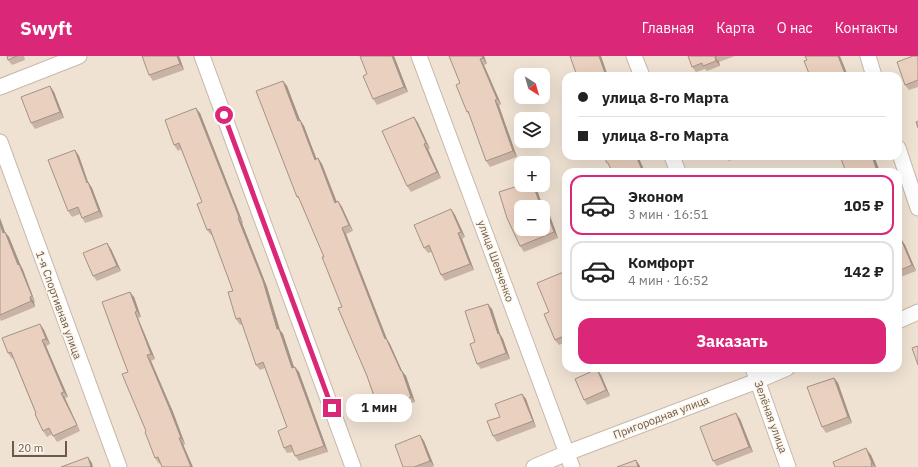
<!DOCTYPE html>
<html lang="ru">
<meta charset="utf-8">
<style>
:root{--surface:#fff;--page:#f6f6f6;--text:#222;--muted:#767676;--line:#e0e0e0;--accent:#db2777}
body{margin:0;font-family:"IBM Plex Sans",sans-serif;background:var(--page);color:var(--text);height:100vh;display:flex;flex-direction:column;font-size:15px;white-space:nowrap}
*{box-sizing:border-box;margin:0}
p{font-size:13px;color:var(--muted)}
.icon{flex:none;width:22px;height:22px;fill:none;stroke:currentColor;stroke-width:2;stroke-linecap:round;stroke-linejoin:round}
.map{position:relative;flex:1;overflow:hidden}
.sheet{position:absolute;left:562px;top:112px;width:340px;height:204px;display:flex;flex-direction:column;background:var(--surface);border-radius:12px;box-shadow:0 4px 16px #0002}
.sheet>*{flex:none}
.banner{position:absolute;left:562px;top:16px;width:340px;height:88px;border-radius:12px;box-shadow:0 4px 16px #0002;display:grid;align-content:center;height:88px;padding:0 16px;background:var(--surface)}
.needle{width:26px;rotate:143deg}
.fabs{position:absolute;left:514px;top:12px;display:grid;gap:8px}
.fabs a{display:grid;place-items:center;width:36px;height:36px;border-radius:8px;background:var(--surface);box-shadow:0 4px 16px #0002;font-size:20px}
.scale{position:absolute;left:12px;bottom:10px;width:55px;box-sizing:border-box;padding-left:4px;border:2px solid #6d594d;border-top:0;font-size:11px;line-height:14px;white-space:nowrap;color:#6d594d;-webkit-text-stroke:3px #fcf5e9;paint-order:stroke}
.end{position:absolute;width:18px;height:18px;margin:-9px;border:5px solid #db2777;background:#fff;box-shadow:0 0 0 2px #fff}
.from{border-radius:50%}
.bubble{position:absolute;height:28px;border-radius:12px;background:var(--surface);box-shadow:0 4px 16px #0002;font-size:13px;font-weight:800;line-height:28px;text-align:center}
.banner b{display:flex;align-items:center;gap:14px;height:38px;font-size:15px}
.banner b+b{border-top:1px solid var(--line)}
.banner i{width:10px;height:10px;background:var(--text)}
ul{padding:7px 0 0;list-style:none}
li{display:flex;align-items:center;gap:12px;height:60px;margin:0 8px 6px;padding:0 8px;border:2px solid var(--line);border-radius:12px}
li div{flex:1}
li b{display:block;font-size:15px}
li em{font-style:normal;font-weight:800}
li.selected{border-color:var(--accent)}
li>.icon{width:36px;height:36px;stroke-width:1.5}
.cta{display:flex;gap:8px;margin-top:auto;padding:8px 16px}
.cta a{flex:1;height:46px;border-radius:12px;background:var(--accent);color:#fff;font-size:16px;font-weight:800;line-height:46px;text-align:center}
header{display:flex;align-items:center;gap:24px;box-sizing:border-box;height:56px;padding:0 20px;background:var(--accent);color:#fff}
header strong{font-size:19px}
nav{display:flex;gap:22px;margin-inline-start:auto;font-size:14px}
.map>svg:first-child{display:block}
</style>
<header>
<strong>Swyft</strong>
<nav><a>Главная</a><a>Карта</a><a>О нас</a><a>Контакты</a></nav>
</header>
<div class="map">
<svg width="918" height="411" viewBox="0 0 918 411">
<rect width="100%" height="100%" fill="#f9f1e4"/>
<path fill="#efe2d3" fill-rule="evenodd" d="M0,0H918V411H0ZM521,19H543V41H521ZM566,20H898V100H566ZM521,63H543V85H521ZM521,107H543V129H521ZM566,116H898V312H566ZM521,151H543V173H521Z"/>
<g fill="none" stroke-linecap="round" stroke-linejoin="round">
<defs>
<g id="minor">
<polyline points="202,0 353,411"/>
<polyline points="419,0 572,411"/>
<polyline points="634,0 642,20"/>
<polyline points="868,0 874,20"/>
<polyline points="0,31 79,0"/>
<polyline points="0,86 119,411"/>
<polyline points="898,92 918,152"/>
<polyline points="672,100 678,116"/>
<polyline points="898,265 918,256"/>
<polyline points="753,312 788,411"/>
<polyline points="534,411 567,397 757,325 787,312"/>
</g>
</defs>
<use href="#minor" stroke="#c8b8ac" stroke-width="17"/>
<use href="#minor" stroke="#fff" stroke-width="15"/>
</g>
<g fill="#c9b3a4">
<polygon points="7,0 24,0 25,4 12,9 8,4"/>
<polygon points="179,0 184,14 153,25 149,19"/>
<polygon points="360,0 394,0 408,36 377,49 373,43 367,18"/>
<polygon points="449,0 484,0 487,8 484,9 501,48 499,50 517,101 490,111 486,105 470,60 467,56 460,27"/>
<polygon points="688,0 735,0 719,6 720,10 707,15 705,13 696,16 692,11"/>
<polygon points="918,0 918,31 909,34 905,29"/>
<polygon points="283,25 287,30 300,64 304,70 316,103 318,102 322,108 337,146 338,145 342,151 353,175 346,178 386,282 390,288 402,315 406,320 415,346 401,351 403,356 384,363 380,357 324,201 300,144 297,141"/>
<polygon points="50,30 54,36 64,62 35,73 31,67"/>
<polygon points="200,57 243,167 242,167 267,231 280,274 283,278 294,311 295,311 299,316 328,396 299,405 295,400 293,396 287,397 284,392 287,371 265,312 260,314 256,309 242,268 240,269 236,263 233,235 212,179 211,179 207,174 202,146 181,93 178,95 174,89"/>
<polygon points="414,61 418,67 430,93 428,93 441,122 411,136 407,130"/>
<polygon points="75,94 79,100 88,126 92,132 103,161 85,167 82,162 80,158 72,161 68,155"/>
<polygon points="725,100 742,100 729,105"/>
<polygon points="841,100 874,100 880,116 846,116"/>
<polygon points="521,129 535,129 536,131 544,155 546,154 550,160 558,182 524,196 520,190"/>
<polygon points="451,153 455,159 465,181 462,183 474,214 445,225 441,219 432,196 428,197 424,192"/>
<polygon points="0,162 5,176 9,181 20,208 23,214 35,246 34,246 35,251 1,265 0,263"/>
<polygon points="901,183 905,189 916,215 898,222 898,184"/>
<polygon points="111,193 121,215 97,225 93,220"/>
<polygon points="566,215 566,286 559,289 555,284 549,256"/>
<polygon points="134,241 141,261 138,262 155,303 151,305 173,356 185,388 160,407 159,408 155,402 128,316"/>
<polygon points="492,253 500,278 503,283 510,303 481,313 477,308 475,286"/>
<polygon points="40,268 44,274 50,288 46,290 68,341 65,342 80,375 57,386 52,378 47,381 43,375 13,302 12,303 8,297"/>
<polygon points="597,313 601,319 610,340 587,349 584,344"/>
<polygon points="834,322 838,327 852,367 826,377 822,371"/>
<polygon points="522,338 526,343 536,371 497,386 493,380 500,361"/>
<polygon points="740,363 753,396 717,410 713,405"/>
<polygon points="424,385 434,410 432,411 403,411"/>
<polygon points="871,399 876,411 835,411"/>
</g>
<g fill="#a49286">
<polygon points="177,0 179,0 184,14 180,8"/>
<polygon points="392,0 394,0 408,36 404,31"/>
<polygon points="482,0 484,0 487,8 483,2"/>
<polygon points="599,0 601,0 608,20 606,20"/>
<polygon points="838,0 840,0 848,20 846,20"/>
<polygon points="715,1 719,6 720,10 716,5"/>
<polygon points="480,3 484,9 501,48 497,43"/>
<polygon points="283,25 287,30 300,64 304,70 319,109 315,104 298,65"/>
<polygon points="50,30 54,36 64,62 60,56"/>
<polygon points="495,44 499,50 517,101 513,95"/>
<polygon points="196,52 200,57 243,167 239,161"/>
<polygon points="414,61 418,67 430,93 426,87"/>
<polygon points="424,88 428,93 441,122 437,116"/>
<polygon points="75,94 79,100 88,126 92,132 103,161 99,155 87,127"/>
<polygon points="636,100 638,100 645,116 643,116"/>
<polygon points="872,100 874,100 880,116 876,112"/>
<polygon points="318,102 322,108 339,152 335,147"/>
<polygon points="533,129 535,129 536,131 543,151 541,151"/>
<polygon points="338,145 342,151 353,175 349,169"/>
<polygon points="451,153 455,159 465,181 461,176"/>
<polygon points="546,154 550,160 558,182 554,176"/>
<polygon points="0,162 7,182 3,177 0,167"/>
<polygon points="238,162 242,167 267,231 280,274 283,278 296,317 292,312 277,273"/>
<polygon points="342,172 346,178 389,288 385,283"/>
<polygon points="5,176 9,181 20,208 23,214 35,246 32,240 18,209"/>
<polygon points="458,177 462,183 474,214 470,208"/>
<polygon points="901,183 905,189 916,215 912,209"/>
<polygon points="107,187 111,193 121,215 117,210"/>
<polygon points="130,236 134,241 141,261 137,255"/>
<polygon points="30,241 34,246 35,251 31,245"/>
<polygon points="488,248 492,253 500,278 503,283 510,303 506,297 498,278"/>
<polygon points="135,256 138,262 155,303 151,298"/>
<polygon points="40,268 44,274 50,288 46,283"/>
<polygon points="386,282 390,288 402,315 406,320 415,346 411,341"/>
<polygon points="42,284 46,290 68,341 64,336"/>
<polygon points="147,299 151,305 173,356 185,388 181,382"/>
<polygon points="295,311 299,316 328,396 324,390"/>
<polygon points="597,313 601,319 610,340 606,334"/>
<polygon points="834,322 838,327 852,367 848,361"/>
<polygon points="61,337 65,342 80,375"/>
<polygon points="522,338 526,343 536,371 533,365"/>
<polygon points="398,345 401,351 403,356 399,351"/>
<polygon points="736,357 740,363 753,396 749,391"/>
<polygon points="420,379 424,385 434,410 430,405"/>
<polygon points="179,382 183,388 193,411 191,411"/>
<polygon points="866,392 871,399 876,411 875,411 872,407"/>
<polygon points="88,401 92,407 93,411 91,411"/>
<polygon points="636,404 640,410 640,411 638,411"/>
</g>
<g fill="#ead0bf" stroke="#a49286">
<polygon points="7,0 17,0 8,4"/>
<polygon points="142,0 177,0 180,8 149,19"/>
<polygon points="360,0 392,0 404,31 373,43 363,20 367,18"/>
<polygon points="449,0 482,0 483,2 480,3 497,43 495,44 513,95 486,105 468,55 467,56 456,29 460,27"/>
<polygon points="570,0 599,0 606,20 577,20"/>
<polygon points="688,0 717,0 715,1 716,5 703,10 702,7 692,11"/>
<polygon points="805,0 838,0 846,20 810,20 804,5 807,4"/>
<polygon points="913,0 918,0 918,24 905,29 897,6"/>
<polygon points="283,25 298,65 300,64 315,104 318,102 335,147 338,145 349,169 342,172 385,283 386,282 401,315 402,315 411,341 398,345 399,351 380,357 367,320 338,252 342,251 322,201 324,201 298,140 297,141 256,35"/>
<polygon points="50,30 60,56 31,67 21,41"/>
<polygon points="196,52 239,161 238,162 263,225 277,273 279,273 292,312 295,311 324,390 295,400 291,389 284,392 278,375 287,371 263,306 256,309 240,262 236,263 228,236 233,235 210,173 207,174 197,148 202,146 179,87 174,89 165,64"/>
<polygon points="414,61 426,87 424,88 437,116 407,130 382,75"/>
<polygon points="918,65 918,72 916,66"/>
<polygon points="75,94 87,127 88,126 99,155 82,162 78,151 68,155 48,104"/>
<polygon points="604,100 636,100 643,116 612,116 608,107 607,107"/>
<polygon points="840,100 872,100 876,112 875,113 876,116 846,116"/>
<polygon points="521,129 533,129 541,151 521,151 521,173 543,173 543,155 546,154 554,176 520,190 507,162 499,136"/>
<polygon points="451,153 461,176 458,177 470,208 441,219 429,189 424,192 414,169"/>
<polygon points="0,167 3,177 5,176 18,209 19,208 32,240 30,241 31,245 0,259"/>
<polygon points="901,183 912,209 898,215 898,184"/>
<polygon points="107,187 117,210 93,220 83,197"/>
<polygon points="566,215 566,279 555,284 544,258 549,256 537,227"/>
<polygon points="130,236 137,255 135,256 151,298 147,299 169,351 181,382 179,382 191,411 162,411 158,401 155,402 145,376 146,375 122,318 128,316 117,287 102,246"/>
<polygon points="488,248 498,278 499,277 506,297 477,308 470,288 475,286 465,255"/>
<polygon points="40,268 46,283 42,284 64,336 61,337 77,369 53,380 49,372 43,375 35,358 36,357 11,296 8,297 2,282"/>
<polygon points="918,290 918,309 912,292"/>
<polygon points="597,313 606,334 584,344 575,323"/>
<polygon points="834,322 848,361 822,371 807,331"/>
<polygon points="522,338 533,365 493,380 487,365 500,361 495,348"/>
<polygon points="736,357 749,391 713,405 700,371"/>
<polygon points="420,379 430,405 414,411 403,411 395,389"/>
<polygon points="866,392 872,407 871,407 872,411 835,411 833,406"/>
<polygon points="88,401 91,411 61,411"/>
<polygon points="636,404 638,411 617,411"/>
</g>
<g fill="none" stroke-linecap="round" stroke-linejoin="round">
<polyline stroke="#db2777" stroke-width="5" points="224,59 332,352"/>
</g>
<g text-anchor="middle" stroke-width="3" stroke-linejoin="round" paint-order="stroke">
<g font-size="11" fill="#6d594d" stroke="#fcf5e9">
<text transform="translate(496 205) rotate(70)" y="4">улица Шевченко</text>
<text transform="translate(59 249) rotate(70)" y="4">1-я Спортивная улица</text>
<text transform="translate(661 361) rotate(-21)" y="4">Пригородная улица</text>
<text transform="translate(771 361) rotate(70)" y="4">Зелёная улица</text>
</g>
</g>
</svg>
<div class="fabs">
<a><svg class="needle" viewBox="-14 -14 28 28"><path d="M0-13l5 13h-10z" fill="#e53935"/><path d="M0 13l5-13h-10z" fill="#767676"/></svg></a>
<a><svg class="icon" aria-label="layers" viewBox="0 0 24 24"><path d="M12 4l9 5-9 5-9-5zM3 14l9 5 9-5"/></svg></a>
<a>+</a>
<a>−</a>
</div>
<div class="scale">20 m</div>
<i class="end from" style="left:224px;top:59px"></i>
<i class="end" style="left:332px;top:352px"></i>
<div class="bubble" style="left:346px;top:338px;width:66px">1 мин</div>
<div class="banner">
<b><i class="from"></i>улица 8-го Марта</b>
<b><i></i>улица 8-го Марта</b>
</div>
<section class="sheet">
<ul>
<li class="selected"><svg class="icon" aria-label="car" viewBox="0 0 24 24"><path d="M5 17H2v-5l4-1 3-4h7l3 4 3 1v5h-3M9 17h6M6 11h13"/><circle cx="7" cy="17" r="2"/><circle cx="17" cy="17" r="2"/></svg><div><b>Эконом</b><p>3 мин · 16:51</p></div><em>105 ₽</em></li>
<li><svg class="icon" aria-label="car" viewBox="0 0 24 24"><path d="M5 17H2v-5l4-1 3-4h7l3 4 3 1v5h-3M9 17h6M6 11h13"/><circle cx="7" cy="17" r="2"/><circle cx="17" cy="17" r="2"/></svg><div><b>Комфорт</b><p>4 мин · 16:52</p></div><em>142 ₽</em></li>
</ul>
<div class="cta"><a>Заказать</a></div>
</section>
</div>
